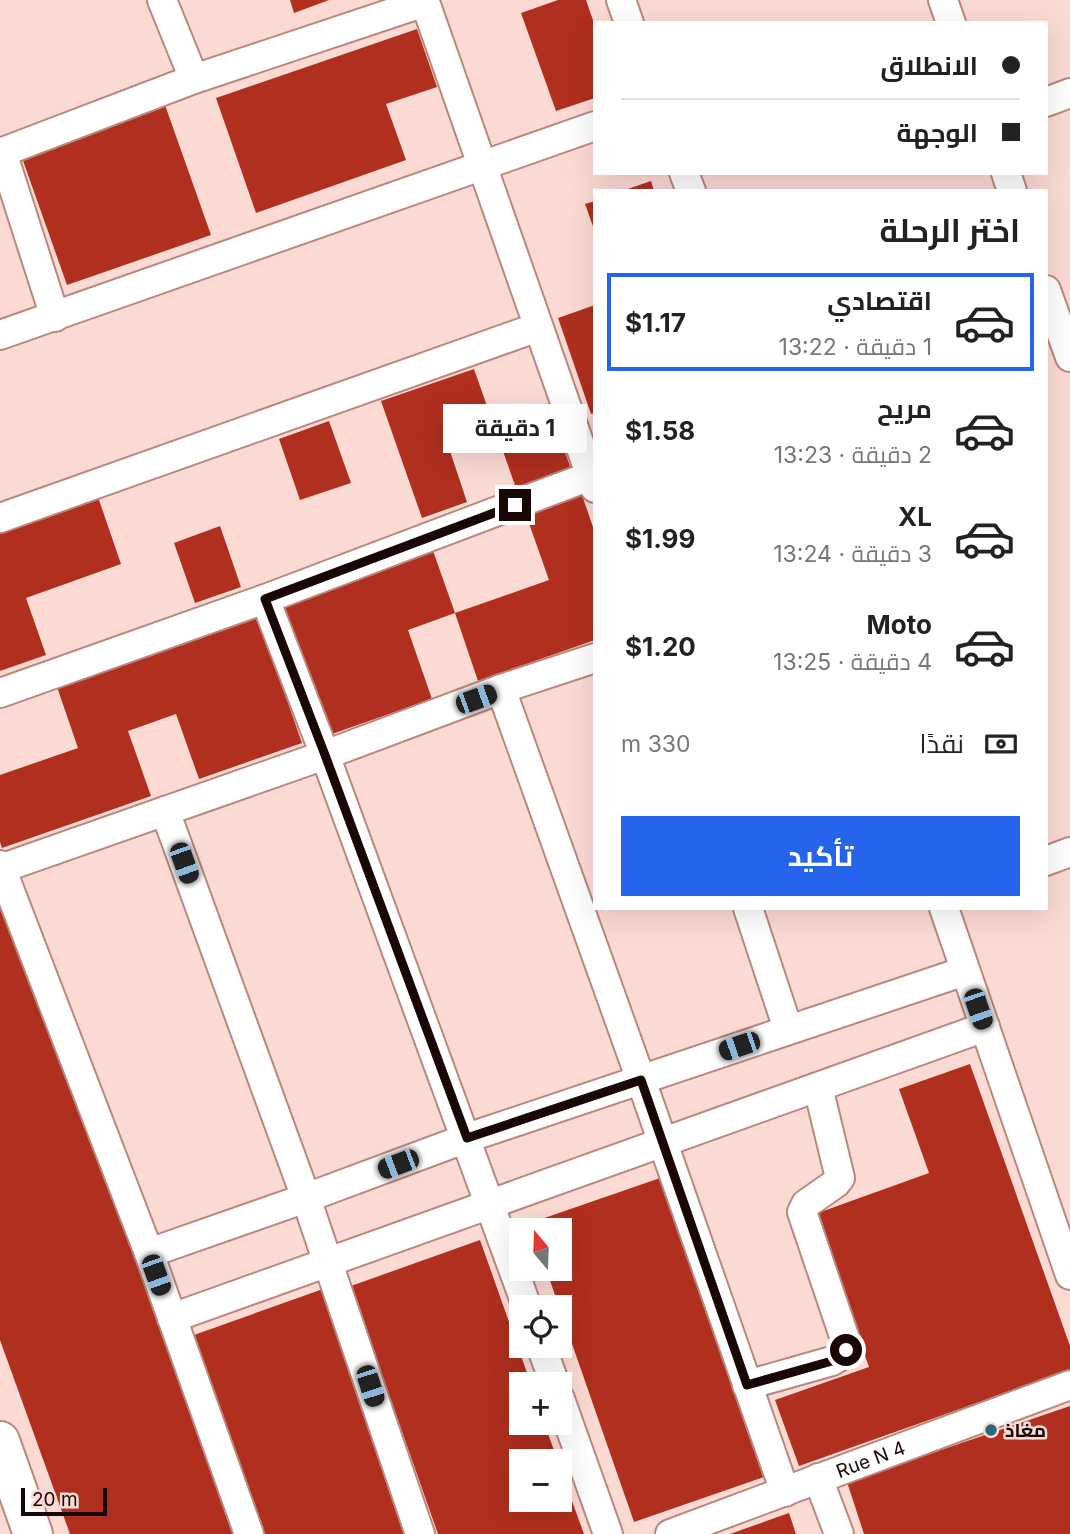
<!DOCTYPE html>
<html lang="ar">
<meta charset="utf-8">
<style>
:root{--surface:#fff;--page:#f6f6f6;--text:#222;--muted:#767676;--line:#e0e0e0;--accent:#2563eb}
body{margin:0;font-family:Inter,Cairo,sans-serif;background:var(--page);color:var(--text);direction:rtl;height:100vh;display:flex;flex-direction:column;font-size:26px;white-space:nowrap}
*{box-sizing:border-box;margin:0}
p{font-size:23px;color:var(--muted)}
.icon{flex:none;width:38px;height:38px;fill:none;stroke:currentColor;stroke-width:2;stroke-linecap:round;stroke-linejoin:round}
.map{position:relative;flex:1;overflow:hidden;direction:ltr}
.details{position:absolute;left:593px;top:189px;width:455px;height:721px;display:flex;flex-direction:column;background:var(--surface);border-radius:0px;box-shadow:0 7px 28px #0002;direction:rtl}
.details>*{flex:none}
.banner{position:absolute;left:593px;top:21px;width:455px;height:154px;border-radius:0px;box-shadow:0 7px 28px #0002;direction:rtl;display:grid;align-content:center;height:154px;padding:0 28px;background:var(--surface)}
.needle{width:46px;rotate:341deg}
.fabs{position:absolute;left:509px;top:1218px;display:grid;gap:14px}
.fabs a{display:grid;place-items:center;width:63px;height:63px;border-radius:0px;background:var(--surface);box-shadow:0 7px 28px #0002;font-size:35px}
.scale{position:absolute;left:21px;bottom:18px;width:86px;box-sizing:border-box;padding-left:7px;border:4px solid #180705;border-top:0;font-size:19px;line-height:24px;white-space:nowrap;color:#180705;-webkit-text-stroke:5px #fcdad4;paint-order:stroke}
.end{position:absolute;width:32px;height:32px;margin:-16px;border:9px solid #180705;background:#fff;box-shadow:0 0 0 4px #fff}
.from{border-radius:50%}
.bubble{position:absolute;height:49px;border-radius:0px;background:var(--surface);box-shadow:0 7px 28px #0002;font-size:23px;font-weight:700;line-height:49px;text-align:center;direction:rtl}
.car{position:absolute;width:21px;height:42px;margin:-21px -10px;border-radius:9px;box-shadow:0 0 5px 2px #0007;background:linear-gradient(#222 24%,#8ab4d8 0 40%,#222 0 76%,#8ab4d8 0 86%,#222 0)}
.banner b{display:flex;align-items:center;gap:24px;height:66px;font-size:26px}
.banner b+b{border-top:2px solid var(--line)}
.banner i{width:18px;height:18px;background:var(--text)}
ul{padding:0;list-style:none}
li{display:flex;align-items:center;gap:21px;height:98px;margin:0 14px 10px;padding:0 14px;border:4px solid transparent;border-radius:0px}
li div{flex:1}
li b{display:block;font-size:26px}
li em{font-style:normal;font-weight:700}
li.selected{border-color:var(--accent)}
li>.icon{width:63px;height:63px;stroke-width:1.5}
h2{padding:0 28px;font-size:32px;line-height:84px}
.pay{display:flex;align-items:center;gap:18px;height:77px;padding:0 28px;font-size:26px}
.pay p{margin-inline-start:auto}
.primary-button{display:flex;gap:14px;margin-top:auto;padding:14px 28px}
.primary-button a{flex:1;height:80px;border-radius:0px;background:var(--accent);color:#fff;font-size:28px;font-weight:700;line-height:80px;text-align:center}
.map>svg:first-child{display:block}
</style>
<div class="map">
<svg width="1070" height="1534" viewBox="0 0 1070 1534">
<rect width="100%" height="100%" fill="#fcdad4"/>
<g fill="#b02f1e">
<polygon points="290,0 329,0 294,13"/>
<polygon points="558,0 586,0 595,26 595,98 556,111 521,13"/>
<polygon points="417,29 437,87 386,104 406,160 256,213 216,98"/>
<polygon points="165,105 211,235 67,285 21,155"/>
<polygon points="651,181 654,191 625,191 625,190"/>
<polygon points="595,201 595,232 585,204"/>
<polygon points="595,305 595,413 591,414 558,318"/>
<polygon points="474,369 493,423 446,439 467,502 422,518 381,401"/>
<polygon points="548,404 571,469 516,488 493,423"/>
<polygon points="329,421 351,483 300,500 279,439"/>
<polygon points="581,492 595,533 595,640 478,681 455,613 408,630 432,699 329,735 282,601 432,548 455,613 549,580 525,512"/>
<polygon points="98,497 121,564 26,598 46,655 0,671 0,531"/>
<polygon points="220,526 241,587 195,603 174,543"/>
<polygon points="257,614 302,743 199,779 176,714 128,731 151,796 2,848 0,842 0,775 78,748 56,684"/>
<polygon points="8,899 239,1534 70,1534 0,1340 0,901"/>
<polygon points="970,1064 1070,1346 1070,1370 799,1466 775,1400 869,1367 815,1214 929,1173 899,1089"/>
<polygon points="663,1177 767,1476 634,1522 546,1269 560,1269 560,1230 533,1230 530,1223"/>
<polygon points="480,1240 531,1384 522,1384 522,1423 544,1423 558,1461 522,1461 522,1500 560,1500 560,1468 584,1534 438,1534 351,1286"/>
<polygon points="323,1289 409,1534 265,1534 194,1335"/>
<polygon points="1070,1406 1070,1534 864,1534 847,1482"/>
<polygon points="789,1513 796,1534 730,1534"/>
</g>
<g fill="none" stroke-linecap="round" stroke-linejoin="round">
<defs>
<g id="street">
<polyline points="621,0 629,23"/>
<polyline points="943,0 951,23"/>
<polyline points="425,2 595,488"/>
<polyline points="194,79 425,2 424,0"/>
<polyline points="1046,102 1070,93"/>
<polyline points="2,152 55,317"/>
<polyline points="0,153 194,79 162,0"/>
<polyline points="684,173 691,191"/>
<polyline points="1006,173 1012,191"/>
<polyline points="1046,290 1070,357"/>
<polyline points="0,335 595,126"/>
<polyline points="0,518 538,327"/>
<polyline points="265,599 325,755 527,1307"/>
<polyline points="501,689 641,1080 785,1492"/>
<polyline points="0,693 265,599 590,476"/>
<polyline points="165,811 306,1198 420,1534"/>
<polyline points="1046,861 1070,852"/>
<polyline points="0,865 149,1253 249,1534"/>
<polyline points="0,869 325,755 501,689 595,658"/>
<polyline points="748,908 788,1029"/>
<polyline points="944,908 1070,1275"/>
<polyline points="149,1253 306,1198 467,1138 965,971"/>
<polyline points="172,1318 985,1027"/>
<polyline points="541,1346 555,1384"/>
<path d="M747,1385L832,1361C841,1356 845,1353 846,1342L802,1212L806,1204L836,1183L840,1178L818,1087"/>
<polyline points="560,1399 608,1534"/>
<polyline points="818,1478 839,1534"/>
<path id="s1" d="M670,1534L1070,1385"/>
</g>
<polyline id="secondary" points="0,1441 33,1534"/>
</defs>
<use href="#street" stroke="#ba887e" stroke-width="32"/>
<use href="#secondary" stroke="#ba887e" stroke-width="42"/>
<use href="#street" stroke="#fff" stroke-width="28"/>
<use href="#secondary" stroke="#fff" stroke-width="38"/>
</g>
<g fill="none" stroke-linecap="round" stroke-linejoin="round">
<polyline stroke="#180705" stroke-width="9" points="515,505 265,599 325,755 467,1138 641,1080 747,1385 832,1361 841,1356 846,1350"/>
</g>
<circle fill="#246c79" stroke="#fcdad4" stroke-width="2.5" cx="991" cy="1430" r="7"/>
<g text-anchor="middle" stroke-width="5" stroke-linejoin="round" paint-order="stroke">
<g font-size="19" font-weight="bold" fill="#180705" stroke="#fcdad4" text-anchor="start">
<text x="1005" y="1437">مغاذ</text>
</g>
<g font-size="19" fill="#180705" stroke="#fcdad4">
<text dy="7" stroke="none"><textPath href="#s1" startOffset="214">Rue N 4</textPath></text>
</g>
</g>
</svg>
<div class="fabs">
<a><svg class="needle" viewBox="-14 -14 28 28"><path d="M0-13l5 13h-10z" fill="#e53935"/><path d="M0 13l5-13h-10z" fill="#767676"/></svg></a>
<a><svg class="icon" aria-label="locate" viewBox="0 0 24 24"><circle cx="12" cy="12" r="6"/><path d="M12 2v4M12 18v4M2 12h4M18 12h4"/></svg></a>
<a>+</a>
<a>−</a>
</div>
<div class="scale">20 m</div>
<i class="end from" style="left:846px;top:1350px"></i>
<i class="end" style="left:515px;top:505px"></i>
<div class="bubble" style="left:443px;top:404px;width:144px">1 دقيقة</div>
<i class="car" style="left:476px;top:699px;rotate:70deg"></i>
<i class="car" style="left:184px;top:863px;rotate:160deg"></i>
<i class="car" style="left:978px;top:1009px;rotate:161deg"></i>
<i class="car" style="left:739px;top:1046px;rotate:251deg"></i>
<i class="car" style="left:398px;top:1164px;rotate:249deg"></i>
<i class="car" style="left:156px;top:1275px;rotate:160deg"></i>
<i class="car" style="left:370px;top:1386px;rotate:162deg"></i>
<div class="banner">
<b><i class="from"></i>الانطلاق</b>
<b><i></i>الوجهة</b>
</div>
<section class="details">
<h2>اختر الرحلة</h2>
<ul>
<li class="selected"><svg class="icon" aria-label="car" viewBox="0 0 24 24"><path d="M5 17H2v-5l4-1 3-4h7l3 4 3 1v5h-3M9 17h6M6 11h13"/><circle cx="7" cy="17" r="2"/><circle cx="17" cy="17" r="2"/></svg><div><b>اقتصادي</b><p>1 دقيقة · 13:22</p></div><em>$1.17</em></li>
<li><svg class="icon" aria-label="car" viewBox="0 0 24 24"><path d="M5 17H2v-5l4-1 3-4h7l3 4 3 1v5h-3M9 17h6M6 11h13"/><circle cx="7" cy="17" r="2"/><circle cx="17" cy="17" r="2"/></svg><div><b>مريح</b><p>2 دقيقة · 13:23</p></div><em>$1.58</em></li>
<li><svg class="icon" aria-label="car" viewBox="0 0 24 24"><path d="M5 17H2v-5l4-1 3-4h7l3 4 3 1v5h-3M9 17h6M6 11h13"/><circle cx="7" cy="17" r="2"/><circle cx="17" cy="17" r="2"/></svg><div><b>XL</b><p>3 دقيقة · 13:24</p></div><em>$1.99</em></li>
<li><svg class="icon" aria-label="car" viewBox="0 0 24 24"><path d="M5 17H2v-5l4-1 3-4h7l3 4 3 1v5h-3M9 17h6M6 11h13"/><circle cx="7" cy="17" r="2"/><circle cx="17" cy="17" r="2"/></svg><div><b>Moto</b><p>4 دقيقة · 13:25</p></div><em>$1.20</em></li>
</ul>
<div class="pay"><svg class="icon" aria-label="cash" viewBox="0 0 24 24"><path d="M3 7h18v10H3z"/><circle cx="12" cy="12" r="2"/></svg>نقدًا<p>330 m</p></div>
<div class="primary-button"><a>تأكيد</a></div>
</section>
</div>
